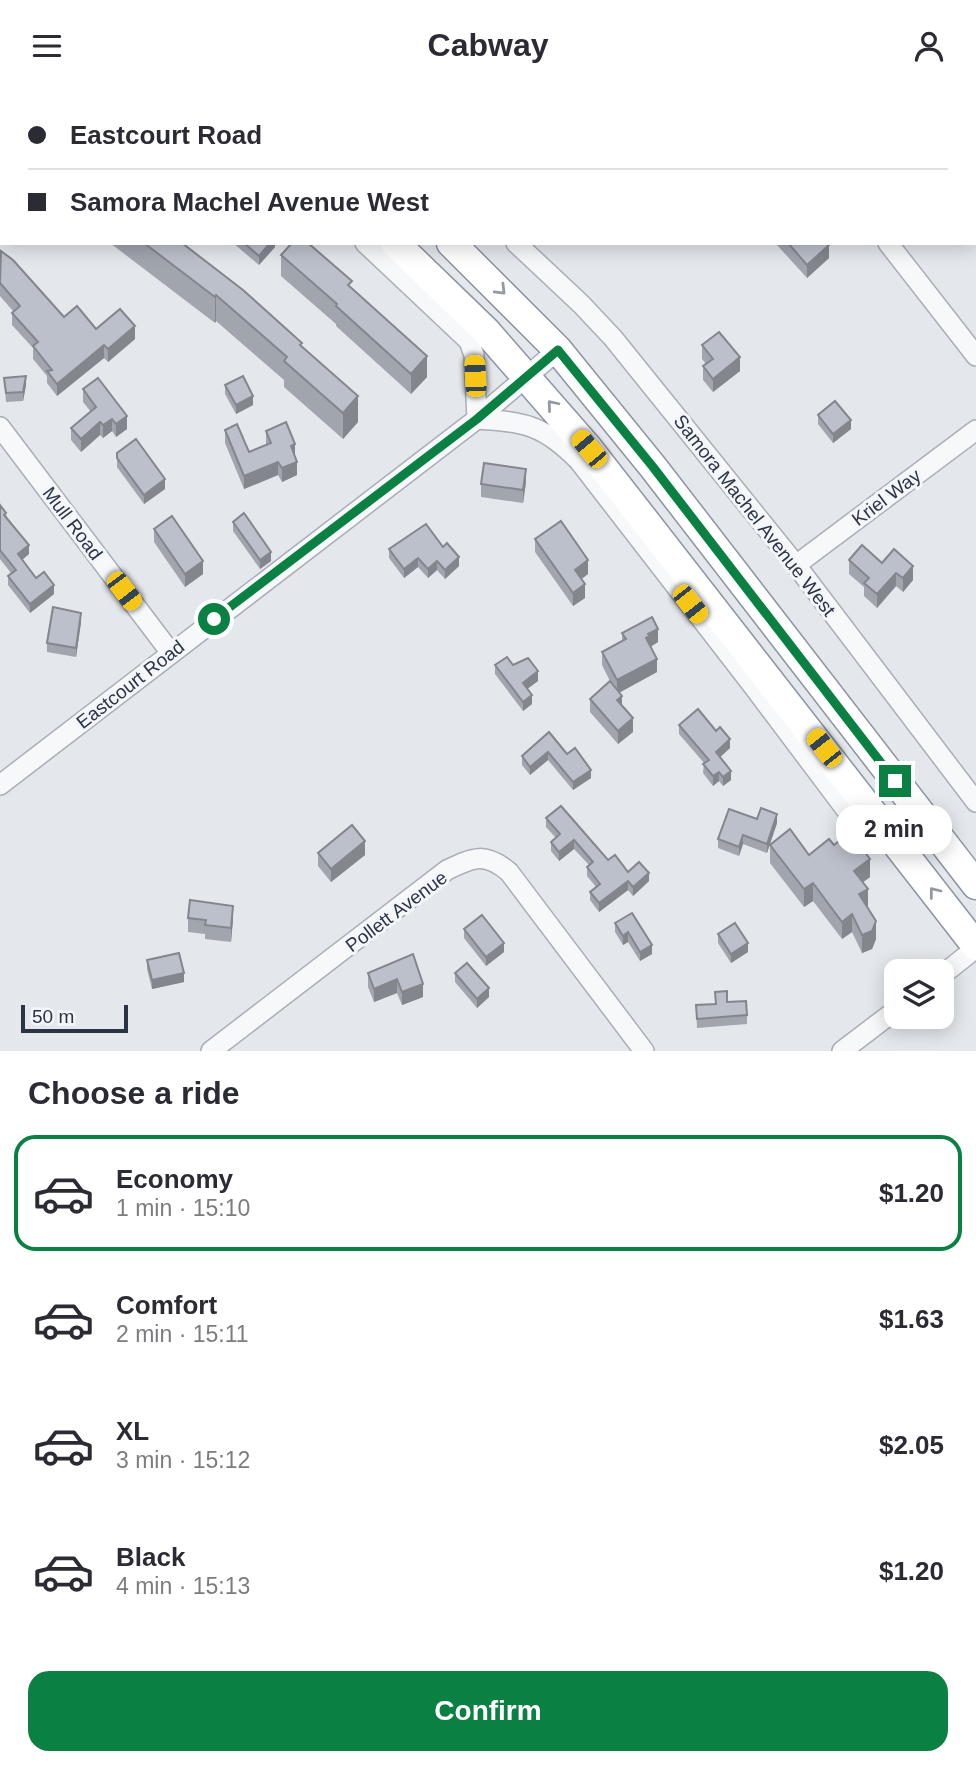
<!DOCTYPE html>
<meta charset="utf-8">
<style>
:root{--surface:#fff;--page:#f2f2f3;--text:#2b2b33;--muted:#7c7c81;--line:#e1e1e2;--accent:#0b8043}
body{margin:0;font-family:Arial,sans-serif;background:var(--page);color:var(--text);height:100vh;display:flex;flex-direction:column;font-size:26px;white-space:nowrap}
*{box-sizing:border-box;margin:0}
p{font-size:23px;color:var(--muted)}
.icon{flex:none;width:38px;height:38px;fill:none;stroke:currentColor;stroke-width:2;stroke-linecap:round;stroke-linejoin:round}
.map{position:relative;height:960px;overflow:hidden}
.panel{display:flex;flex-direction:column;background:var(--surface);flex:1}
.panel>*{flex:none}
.hud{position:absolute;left:0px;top:0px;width:976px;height:154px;box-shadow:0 4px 18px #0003;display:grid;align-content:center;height:154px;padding:0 28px;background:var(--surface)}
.fabs{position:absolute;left:884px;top:868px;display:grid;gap:14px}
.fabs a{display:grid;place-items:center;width:70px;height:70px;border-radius:14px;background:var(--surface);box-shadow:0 4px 18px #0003;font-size:35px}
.scale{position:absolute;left:21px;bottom:18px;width:107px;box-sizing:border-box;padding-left:7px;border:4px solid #2b3445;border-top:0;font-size:19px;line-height:24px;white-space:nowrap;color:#2b3445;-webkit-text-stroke:5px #f4f6f9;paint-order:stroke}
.end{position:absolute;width:32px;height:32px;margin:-16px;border:9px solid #0b8043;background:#fff;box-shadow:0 0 0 4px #fff}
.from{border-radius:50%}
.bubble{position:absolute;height:49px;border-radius:21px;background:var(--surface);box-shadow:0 4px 18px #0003;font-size:23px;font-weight:700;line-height:49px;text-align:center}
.car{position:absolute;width:21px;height:42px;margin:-21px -10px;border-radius:9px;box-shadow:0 0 5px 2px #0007;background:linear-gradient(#f5c518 24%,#345 0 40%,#f5c518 0 76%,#345 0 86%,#f5c518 0)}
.hud b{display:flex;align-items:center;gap:24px;height:66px;font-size:26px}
.hud b+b{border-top:2px solid var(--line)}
.hud i{width:18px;height:18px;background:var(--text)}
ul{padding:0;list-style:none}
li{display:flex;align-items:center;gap:21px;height:116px;margin:0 14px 10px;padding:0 14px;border:4px solid transparent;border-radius:21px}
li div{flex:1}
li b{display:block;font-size:26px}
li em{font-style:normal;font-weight:700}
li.current{border-color:var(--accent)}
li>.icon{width:63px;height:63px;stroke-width:1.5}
h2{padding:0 28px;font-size:32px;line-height:84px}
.action{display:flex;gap:14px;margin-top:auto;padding:14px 28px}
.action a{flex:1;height:80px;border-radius:21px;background:var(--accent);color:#fff;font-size:28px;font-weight:700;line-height:80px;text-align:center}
header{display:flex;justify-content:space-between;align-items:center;height:91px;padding:0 28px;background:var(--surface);font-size:32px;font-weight:700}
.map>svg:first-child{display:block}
</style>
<header><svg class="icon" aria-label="menu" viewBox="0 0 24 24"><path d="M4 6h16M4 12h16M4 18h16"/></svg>Cabway<svg class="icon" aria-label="person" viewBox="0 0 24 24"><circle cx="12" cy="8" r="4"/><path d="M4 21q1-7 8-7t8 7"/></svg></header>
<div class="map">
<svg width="976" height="960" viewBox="0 0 976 960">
<rect width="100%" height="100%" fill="#e4e7ec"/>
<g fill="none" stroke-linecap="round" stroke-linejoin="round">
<defs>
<g id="minor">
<polyline points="168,0 171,2"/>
<polyline points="347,0 349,2"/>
<polyline points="772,0 772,2"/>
<polyline points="378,2 380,0"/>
<path d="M365,152L469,250L474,264L477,328C525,331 544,334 579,370L753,595L853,728"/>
<polyline points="516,152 581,213 613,247 796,474 976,711"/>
<polyline points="888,152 976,265"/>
<polyline points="0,336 171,562"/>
<polyline points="796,474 976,339"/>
<polyline points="0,694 477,328 558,259"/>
<polyline points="942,884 976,857"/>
<path d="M211,960L447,779C474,766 485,761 509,781L644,960"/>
<polyline points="842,960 896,919"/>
</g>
<g id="highway">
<polyline points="202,0 205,2"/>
<polyline points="263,0 266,2"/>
<polyline points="395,152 486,240 589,358 976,855"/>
<polyline points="451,152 558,259 653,376 976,794"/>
</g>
</defs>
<use href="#minor" stroke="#a9aeb7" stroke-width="22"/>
<use href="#highway" stroke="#8b94a3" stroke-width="31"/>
<use href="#minor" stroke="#f7f8fa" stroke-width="19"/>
<use href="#highway" stroke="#fff" stroke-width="28"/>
</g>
<g fill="#a1a5ae">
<polygon points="110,152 182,152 302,256 358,331 343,348 284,296 284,289 216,230 215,232"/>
<polygon points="233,152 275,152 275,156 259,174"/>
<polygon points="777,152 828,152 829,167 807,187 777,154"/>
<polygon points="0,161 64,226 96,238 135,248 108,271 104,267 57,305 47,292 47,285 33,268 33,257 12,234 12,222 13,220 0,205"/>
<polygon points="281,164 352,197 427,286 411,303 336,235 336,233 281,185"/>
<polygon points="702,254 740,280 713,301 703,289 703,275 706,273 702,268"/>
<polygon points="4,287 26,294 23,310 6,311"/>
<polygon points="225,294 253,314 236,323 225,303"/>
<polygon points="83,298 127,338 116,346 112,340 103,347 100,344 81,361 71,349 71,337 91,321 83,311"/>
<polygon points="818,324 851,338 833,352 818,333"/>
<polygon points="225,339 249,361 266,354 266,340 295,365 297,384 282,391 278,384 244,398 225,352"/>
<polygon points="117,362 165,398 144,413 117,376"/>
<polygon points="526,391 523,412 481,406 481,393"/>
<polygon points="0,414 29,463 22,469 36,487 54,503 30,522 8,494 8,485 11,482 0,468"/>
<polygon points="233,431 271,470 260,478 233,440"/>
<polygon points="154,438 203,483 185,496 154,451"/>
<polygon points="535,448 588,483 582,488 585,507 573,515 535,461"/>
<polygon points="443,456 459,475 445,488 437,479 428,487 418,476 404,487 389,467 389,458"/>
<polygon points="849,469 882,472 913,489 903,501 896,495 877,517 864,505 864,496 849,483"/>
<polygon points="81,531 76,566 47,561 47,552"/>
<polygon points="622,542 658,551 650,556 657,581 620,601 622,615 633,641 618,653 590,621 590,608 611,592 602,574 602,561 622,550"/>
<polygon points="495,574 513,574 538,590 527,598 532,613 523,620 495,583"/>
<polygon points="679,634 730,657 720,666 731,689 723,695 719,690 713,695 703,682 704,672 679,643"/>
<polygon points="549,641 567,663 591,687 573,699 548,669 530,684 522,674 522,665"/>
<polygon points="546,727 608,769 628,781 649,790 633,805 628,799 599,821 590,809 590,801 596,796 587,785 587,776 589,774 574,758 559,770 551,760 551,751 556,747 546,736"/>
<polygon points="757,728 777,732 767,762 743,753 739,765 718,757 718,748"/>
<polygon points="770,754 809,764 834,754 870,786 863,791 868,816 867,816 876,848 872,858 862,862 852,841 842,848 813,810 804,816 770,772"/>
<polygon points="318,762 365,764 331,791 318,775"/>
<polygon points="632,822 652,863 640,870 628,851 623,854 615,841 615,832"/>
<polygon points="188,827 233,828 231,851 205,848 205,843 188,841"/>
<polygon points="464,838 504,861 486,875 464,847"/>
<polygon points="718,843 748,861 731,872 718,852"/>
<polygon points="413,863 423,906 402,914 397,902 374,911 368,896 368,882"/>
<polygon points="147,869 184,891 152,898 147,878"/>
<polygon points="455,882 489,906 477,917 455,891"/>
<polygon points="715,901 727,911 747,924 747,933 697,937 696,914 715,913"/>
</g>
<g fill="#83868d">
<polygon points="270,152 275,152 275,156 259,174 259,165"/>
<polygon points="829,154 829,167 807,187 807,174"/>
<polygon points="216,204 216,230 215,232 215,206"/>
<polygon points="135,235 135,248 108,271 108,258"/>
<polygon points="104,254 104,267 57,305 57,293"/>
<polygon points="427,265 427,286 411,303 411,283"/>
<polygon points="740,266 740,280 713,301 713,288"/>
<polygon points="26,285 26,294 23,310 23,301"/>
<polygon points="253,305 253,314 236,323 236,314"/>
<polygon points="358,305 358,331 343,348 343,322"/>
<polygon points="127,325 127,338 116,346 116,333"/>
<polygon points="112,328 112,340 103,347 103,334"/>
<polygon points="851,329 851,338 833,352 833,343"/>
<polygon points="100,331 100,344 81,361 81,348"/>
<polygon points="295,353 295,367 291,355"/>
<polygon points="278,371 278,384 244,398 244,385"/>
<polygon points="297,371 297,384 282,391 282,377"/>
<polygon points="526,378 526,391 523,412 523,399"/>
<polygon points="165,388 165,398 144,413 144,404"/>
<polygon points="29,454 29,463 18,472 18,463"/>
<polygon points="271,461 271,470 260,478 260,469"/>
<polygon points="459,466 459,475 445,488 445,479"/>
<polygon points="418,467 418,476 404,487 404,478"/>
<polygon points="588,469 588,483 575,492 575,479"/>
<polygon points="203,470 203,483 185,496 185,483"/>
<polygon points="437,470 437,479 428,487 428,478"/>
<polygon points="913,475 913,489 903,501 903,487"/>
<polygon points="896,482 896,495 877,517 877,503"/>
<polygon points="585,493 585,507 573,515 573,502"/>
<polygon points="54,494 54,503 30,522 30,513"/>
<polygon points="81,522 81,531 76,566 76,557"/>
<polygon points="658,538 658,551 650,556 646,547 648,543"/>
<polygon points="657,568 657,581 617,603 617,589"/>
<polygon points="538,580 538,590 523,601 523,592"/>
<polygon points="532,604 532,613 523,620 523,611"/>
<polygon points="622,605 622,618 617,609"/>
<polygon points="633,627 633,641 618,653 618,640"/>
<polygon points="730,648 730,657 716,670 716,661"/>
<polygon points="548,661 548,669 530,684 530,676"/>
<polygon points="591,679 591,687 573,699 573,691"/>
<polygon points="731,680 731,689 723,695 723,686"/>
<polygon points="719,681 719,690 713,695 713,685"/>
<polygon points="777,723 777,732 767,762 767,753"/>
<polygon points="743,744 743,753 739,765 739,756"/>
<polygon points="574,749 574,758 559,770 559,761"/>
<polygon points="365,750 365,764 331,791 331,778"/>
<polygon points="870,768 870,786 854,798 854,780"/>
<polygon points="649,782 649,790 633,805 633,796"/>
<polygon points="628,790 628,799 599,821 599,812"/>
<polygon points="813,792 813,810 804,816 804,798"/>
<polygon points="868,798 868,816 859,821 859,803"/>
<polygon points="233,815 233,828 231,851 231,837"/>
<polygon points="852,823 852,841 842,848 842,831"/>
<polygon points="876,830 876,848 872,858 862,862 862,844"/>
<polygon points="628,841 628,851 623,854 623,845"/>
<polygon points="504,852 504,861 486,875 486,866"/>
<polygon points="748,852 748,861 731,872 731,863"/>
<polygon points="652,854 652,863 640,870 640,861"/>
<polygon points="184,882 184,891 152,898 152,889"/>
<polygon points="397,888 397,902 374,911 374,898"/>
<polygon points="423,893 423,906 402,914 402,901"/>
<polygon points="489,897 489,906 477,917 477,908"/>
</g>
<g fill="#bbc0ca" stroke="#83868d" stroke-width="2">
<polygon points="0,0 22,0 24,2 2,2 1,39 0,38"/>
<polygon points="144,152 182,152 243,199 302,252 300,254 358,305 343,322 284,270 287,266 216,204 215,206"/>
<polygon points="244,152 270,152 259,165"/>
<polygon points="292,152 308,152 352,190 348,194 427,265 411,283 336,215 337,213 281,164"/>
<polygon points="788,152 828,152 829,154 807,174"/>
<polygon points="1,160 13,169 64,226 77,215 96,238 120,218 135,235 108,258 104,254 57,293 47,280 52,279 33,255 38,251 12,222 20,215 0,192"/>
<polygon points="719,241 740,266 713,288 703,275 713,268 702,254"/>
<polygon points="26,285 23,301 6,302 4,287"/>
<polygon points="243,285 253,305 236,314 225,294"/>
<polygon points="98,287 127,325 116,333 112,328 103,334 100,331 81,348 71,337 96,316 83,298"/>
<polygon points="835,310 851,329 833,343 818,324"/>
<polygon points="286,331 295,353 291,355 297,371 282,377 278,371 244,385 225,339 237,333 249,361 271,352 266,340"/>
<polygon points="136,348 165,388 144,404 117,367 117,362"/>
<polygon points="484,372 526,378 523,399 481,393"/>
<polygon points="0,414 6,422 4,424 29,454 18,463 36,487 44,481 54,494 30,513 8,485 16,479 0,459"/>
<polygon points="244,422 271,461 260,469 233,431"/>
<polygon points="172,425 203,470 185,483 154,438"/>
<polygon points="561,430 588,469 575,479 585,493 573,502 535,448"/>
<polygon points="426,433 443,456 447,452 459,466 445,479 437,470 428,478 418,467 404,478 389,458"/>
<polygon points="862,454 882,472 894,458 913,475 903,487 896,482 877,503 864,492 869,487 849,469"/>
<polygon points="53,516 81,522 76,557 47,552"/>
<polygon points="652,526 658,538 648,543 650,545 646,547 657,568 617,589 602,561 626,548 622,542"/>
<polygon points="507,566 513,574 528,567 538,580 523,592 532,604 523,611 495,574"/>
<polygon points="610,590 622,605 617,609 633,627 618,640 590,608"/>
<polygon points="698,618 716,640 720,636 730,648 716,661 731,680 723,686 719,681 713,685 703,673 709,669 679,634"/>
<polygon points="549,641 567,663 575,657 591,679 573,691 548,661 530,676 522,665"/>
<polygon points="561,715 608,769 615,764 628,781 639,771 649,782 633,796 628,790 599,812 590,801 600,793 587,776 593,771 574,749 559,761 551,751 560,743 546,727"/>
<polygon points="761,717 777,723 767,753 743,744 739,756 718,748 729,718 757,728"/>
<polygon points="352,734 365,750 331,778 318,762"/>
<polygon points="790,738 809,764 829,748 834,754 850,741 870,768 854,780 868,798 859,803 876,830 872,840 862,844 852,823 842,831 813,792 804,798 770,754"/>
<polygon points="190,809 233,815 231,837 205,834 206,829 188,827"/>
<polygon points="632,822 652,854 640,861 628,841 623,845 615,832"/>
<polygon points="482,824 504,852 486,866 464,838"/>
<polygon points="735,832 748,852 731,863 718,843"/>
<polygon points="179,862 184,882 152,889 147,869"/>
<polygon points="413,863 423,893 402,901 397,888 374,898 368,882"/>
<polygon points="467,872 489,897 477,908 455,882"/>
<polygon points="727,900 727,911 746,910 747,924 697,928 696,914 716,913 715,901"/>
</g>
<defs><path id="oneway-chevron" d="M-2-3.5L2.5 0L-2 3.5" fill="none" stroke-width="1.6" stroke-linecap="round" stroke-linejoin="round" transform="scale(1.75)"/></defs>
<g stroke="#959aa2">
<use href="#oneway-chevron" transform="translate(501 199) rotate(45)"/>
<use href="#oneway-chevron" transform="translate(552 314) rotate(-130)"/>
<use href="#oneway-chevron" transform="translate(934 801) rotate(-128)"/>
</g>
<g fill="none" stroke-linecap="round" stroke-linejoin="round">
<polyline stroke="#0b8043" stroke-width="9" points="214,528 477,328 558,259 653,376 895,690"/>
</g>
<g text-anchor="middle" stroke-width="6" stroke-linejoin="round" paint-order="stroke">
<g font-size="19" fill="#2b3445" stroke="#f4f6f9">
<text transform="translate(886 406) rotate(-37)" y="7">Kriel Way</text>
<text transform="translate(755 424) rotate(52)" y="7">Samora Machel Avenue West</text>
<text transform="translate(73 432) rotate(53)" y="7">Mull Road</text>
<text transform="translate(130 593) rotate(-38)" y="7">Eastcourt Road</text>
<text transform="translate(396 820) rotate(-37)" y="7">Pollett Avenue</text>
</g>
</g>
</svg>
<div class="fabs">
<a><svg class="icon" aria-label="layers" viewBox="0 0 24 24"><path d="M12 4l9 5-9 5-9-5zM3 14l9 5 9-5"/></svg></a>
</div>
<div class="scale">50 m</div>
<i class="end from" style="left:214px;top:528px"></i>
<i class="end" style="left:895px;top:690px"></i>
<div class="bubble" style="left:836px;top:714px;width:116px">2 min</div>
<i class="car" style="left:475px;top:285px;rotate:357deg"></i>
<i class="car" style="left:589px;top:358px;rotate:320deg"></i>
<i class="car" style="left:124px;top:500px;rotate:143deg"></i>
<i class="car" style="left:690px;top:513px;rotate:142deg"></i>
<i class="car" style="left:824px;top:657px;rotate:322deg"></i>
<div class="hud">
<b><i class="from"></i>Eastcourt Road</b>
<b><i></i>Samora Machel Avenue West</b>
</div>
</div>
<section class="panel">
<h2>Choose a ride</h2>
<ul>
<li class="current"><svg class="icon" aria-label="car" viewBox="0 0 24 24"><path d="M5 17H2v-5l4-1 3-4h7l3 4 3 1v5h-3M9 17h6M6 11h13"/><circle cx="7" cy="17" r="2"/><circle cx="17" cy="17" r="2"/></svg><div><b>Economy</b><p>1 min · 15:10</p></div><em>$1.20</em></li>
<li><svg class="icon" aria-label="car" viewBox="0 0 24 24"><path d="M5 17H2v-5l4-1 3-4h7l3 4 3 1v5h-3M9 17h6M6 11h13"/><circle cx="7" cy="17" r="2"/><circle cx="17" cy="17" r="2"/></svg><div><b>Comfort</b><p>2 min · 15:11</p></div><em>$1.63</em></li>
<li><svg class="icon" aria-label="car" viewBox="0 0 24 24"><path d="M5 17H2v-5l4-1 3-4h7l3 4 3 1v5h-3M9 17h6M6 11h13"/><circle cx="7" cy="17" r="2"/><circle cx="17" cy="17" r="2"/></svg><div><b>XL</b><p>3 min · 15:12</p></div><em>$2.05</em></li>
<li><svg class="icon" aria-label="car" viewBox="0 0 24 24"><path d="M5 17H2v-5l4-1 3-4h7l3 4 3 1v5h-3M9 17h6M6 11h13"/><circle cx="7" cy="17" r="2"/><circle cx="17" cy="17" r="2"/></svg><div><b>Black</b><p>4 min · 15:13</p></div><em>$1.20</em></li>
</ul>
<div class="action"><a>Confirm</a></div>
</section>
